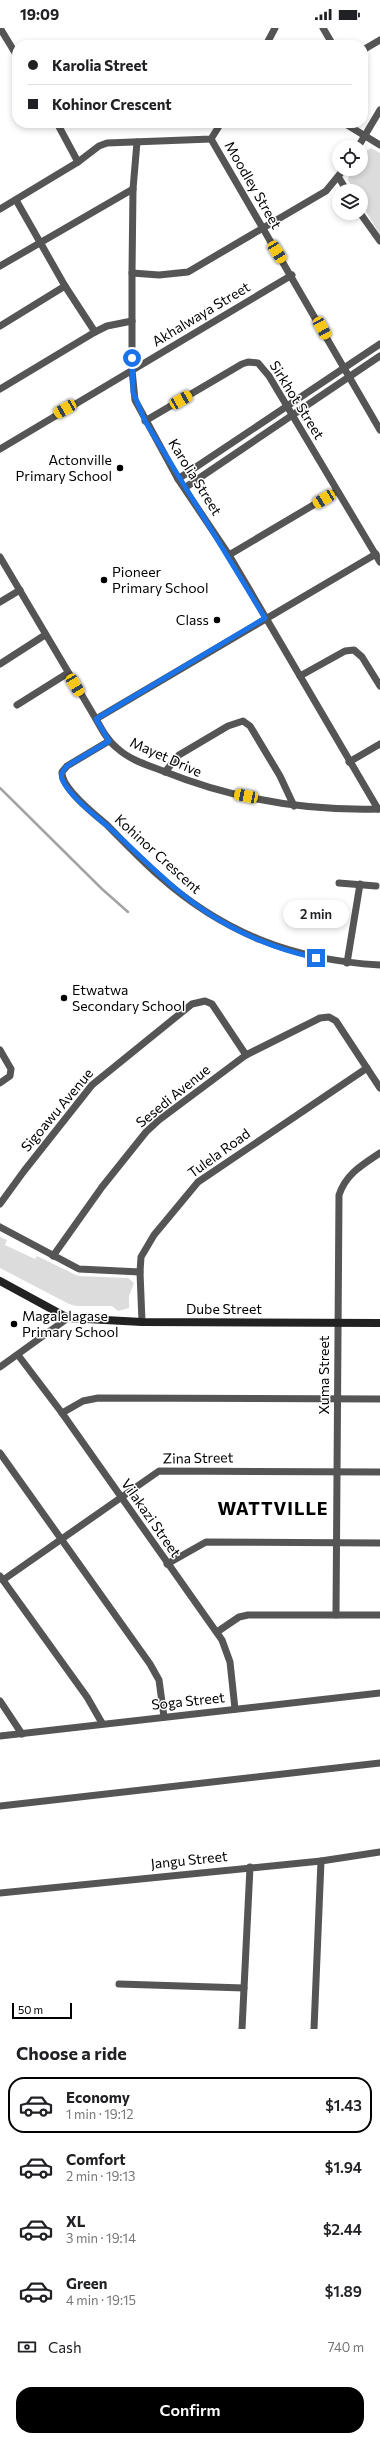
<!DOCTYPE html>
<meta charset="utf-8">
<style>
:root{--surface:#fff;--page:#f2f2f2;--text:#202124;--muted:#757577;--line:#e0e0e0;--accent:#000}
body{margin:0;font-family:Commissioner,sans-serif;background:var(--page);color:var(--text);height:100vh;display:flex;flex-direction:column;font-size:15px;white-space:nowrap}
*{box-sizing:border-box;margin:0}
p{font-size:13px;color:var(--muted)}
.icon{flex:none;width:22px;height:22px;fill:none;stroke:currentColor;stroke-width:2;stroke-linecap:round;stroke-linejoin:round}
.map{position:relative;height:2001px;overflow:hidden}
.side{display:flex;flex-direction:column;background:var(--surface);flex:1}
.side>*{flex:none}
.banner{position:absolute;left:12px;top:12px;width:356px;height:88px;border-radius:16px;box-shadow:0 2px 6px #0003;display:grid;align-content:center;height:88px;padding:0 16px;background:var(--surface)}
.fabs{position:absolute;left:332px;top:112px;display:grid;gap:8px}
.fabs a{display:grid;place-items:center;width:36px;height:36px;border-radius:50%;background:var(--surface);box-shadow:0 2px 6px #0003;font-size:20px}
.scale{position:absolute;left:12px;bottom:10px;width:60px;box-sizing:border-box;padding-left:4px;border:2px solid #000;border-top:0;font-size:11px;line-height:14px;white-space:nowrap;color:#000;-webkit-text-stroke:3px #fff;paint-order:stroke}
.end{position:absolute;width:18px;height:18px;margin:-9px;border:5px solid #1a73e8;background:#fff;box-shadow:0 0 0 2px #fff}
.from{border-radius:50%}
.bubble{position:absolute;height:28px;border-radius:14px;background:var(--surface);box-shadow:0 2px 6px #0003;font-size:13px;font-weight:600;line-height:28px;text-align:center}
.car{position:absolute;width:12px;height:24px;margin:-12px -6px;border-radius:5px;box-shadow:0 0 3px 1px #0007;background:linear-gradient(#f5c518 24%,#345 0 40%,#f5c518 0 76%,#345 0 86%,#f5c518 0)}
.banner b{display:flex;align-items:center;gap:14px;height:38px;font-size:15px}
.banner b+b{border-top:1px solid var(--line)}
.banner i{width:10px;height:10px;background:var(--text)}
ul{padding:0;list-style:none}
li{display:flex;align-items:center;gap:12px;height:56px;margin:0 8px 6px;padding:0 8px;border:2px solid transparent;border-radius:16px}
li div{flex:1}
li b{display:block;font-size:15px}
li em{font-style:normal;font-weight:600}
li.active{border-color:var(--accent)}
li>.icon{width:36px;height:36px;stroke-width:1.5}
h2{padding:0 16px;font-size:18px;line-height:48px}
.pay{display:flex;align-items:center;gap:10px;height:44px;padding:0 16px;font-size:15px}
.pay p{margin-inline-start:auto}
.cta{display:flex;gap:8px;margin-top:auto;padding:8px 16px}
.cta a{flex:1;height:46px;border-radius:16px;background:var(--accent);color:#fff;font-size:16px;font-weight:600;line-height:46px;text-align:center}
.status{display:flex;justify-content:space-between;align-items:center;height:28px;padding:0 20px;background:var(--surface);direction:ltr}
.status svg{height:11px;fill:currentColor}
.map>svg:first-child{display:block}
</style>
<div class="status"><b>19:09</b><svg viewBox="0 0 49 12"><path d="M0 12V9h3v3zM5 12V6h3v6zM10 12V3h3v9zM15 12V0h3v12zM26 1h20v11H26zM47 4h2v5h-2z"/></svg></div>
<div class="map">
<svg width="380" height="2001" viewBox="0 0 380 2001">
<rect width="100%" height="100%" fill="#fff"/>
<g fill="#dcdcdc">
<polygon points="371,120 380,125 380,207 361,175 361,163 354,163 348,152 350,141 361,141 361,126"/>
<polygon points="0,1209 7,1212 5,1217 35,1231 37,1228 78,1248 128,1250 134,1255 129,1268 129,1280 118,1283 112,1278 76,1278 69,1276 0,1240"/>
</g>
<g fill="none" stroke-linecap="round" stroke-linejoin="round">
<polyline stroke="#a3a3a3" stroke-width="2.5" points="0,760 102,861 128,884"/>
<g stroke="#555" stroke-width="7">
<polyline points="0,0 17,28"/>
<polyline points="323,0 333,17"/>
<polyline points="266,17 275,0"/>
<polyline points="363,22 380,12"/>
<polyline points="57,95 78,134 99,118 107,115 211,111 221,95"/>
<polyline points="344,95 380,117"/>
<polyline points="211,111 380,402"/>
<polyline points="137,114 133,161 132,245 132,342 135,372 178,451 229,527 378,781"/>
<polyline points="358,119 380,82"/>
<polyline points="339,150 347,163"/>
<polyline points="16,172 65,258 95,304"/>
<polyline points="0,181 78,134"/>
<polyline points="360,185 380,213"/>
<polyline points="0,238 133,161"/>
<polyline points="132,245 159,247 188,244 326,163 344,141"/>
<polyline points="0,298 65,258"/>
<polyline points="0,361 95,304 107,298 132,293"/>
<polyline points="145,393 242,336 248,334 258,335 269,348 380,534"/>
<polyline points="0,421 292,247"/>
<polyline points="178,451 380,316"/>
<polyline points="186,459 380,328"/>
<polyline points="229,527 337,463"/>
<path d="M0,529L96,691C102,702 108,713 117,720C130,732 147,737 163,743C232,771 306,783 380,781"/>
<polyline points="0,574 20,562"/>
<polyline points="0,636 45,607"/>
<polyline points="300,648 345,623 354,622 362,629 380,658"/>
<polyline points="17,677 68,645"/>
<polyline points="96,691 376,526"/>
<path d="M109,713L67,738L62,744C61,760 94,786 106,796C123,813 140,831 158,847C223,905 293,932 380,937"/>
<polyline points="349,734 380,716"/>
<polyline points="165,744 179,727 228,698 243,693 250,698 280,748 294,778"/>
<polyline points="339,855 376,858"/>
<polyline points="347,935 360,856"/>
<polyline points="0,1022 11,1041 10,1048 0,1055"/>
<polyline points="0,1176 24,1143 92,1057 192,976 205,973 212,976 246,1027"/>
<polyline points="0,1199 79,1241 140,1244"/>
<polyline points="53,1228 102,1159 146,1104 159,1092 246,1027 320,990 329,989 336,993 380,1060"/>
<polyline points="142,1294 140,1244 141,1229 154,1207 198,1154 367,1040"/>
<polyline points="18,1327 62,1385 222,1612 230,1634 235,1681"/>
<polyline points="0,1339 68,1290"/>
<polyline points="62,1385 83,1373 98,1370 380,1371"/>
<polyline points="0,1425 150,1636 159,1652 164,1689"/>
<polyline points="167,1536 206,1514 380,1515"/>
<polyline points="0,1548 87,1669 102,1695"/>
<polyline points="3,1552 159,1443 380,1444"/>
<path d="M336,1587L339,1167C346,1146 362,1137 380,1125"/>
<polyline points="217,1604 239,1589 248,1587 380,1587"/>
<polyline points="0,1673 22,1706"/>
<polyline points="0,1708 380,1665"/>
<polyline points="0,1778 380,1735"/>
<polyline points="0,1865 321,1833 380,1824"/>
<polyline points="119,1956 244,1960"/>
<polyline points="242,2001 250,1839"/>
<polyline points="314,2001 321,1833"/>
</g>
<polyline stroke="#222" stroke-width="8" points="0,1253 68,1290 142,1294 380,1295"/>
</g>
<g fill="none" stroke-linecap="round" stroke-linejoin="round">
<path stroke="#1a73e8" stroke-width="5" d="M132,330L133,364L145,393L265,590L96,691L109,713L67,738C63,742 60,746 62,751C69,768 97,789 111,801C148,835 181,871 226,896C254,912 285,923 316,930"/>
</g>
<g fill="#000" stroke="#fff" stroke-width="1.5">
<circle cx="120" cy="440" r="4"/>
<circle cx="104" cy="552" r="4"/>
<circle cx="217" cy="592" r="4"/>
<circle cx="64" cy="970" r="4"/>
<circle cx="14" cy="1296" r="4"/>
</g>
<g text-anchor="middle" stroke-width="3" stroke-linejoin="round" paint-order="stroke">
<g font-size="14" fill="#000" stroke="#fff">
<text transform="translate(253 157) rotate(60)" y="5">Moodley Street</text>
<text transform="translate(201 286) rotate(-31)" y="5">Akhalwaya Street</text>
<text transform="translate(297 372) rotate(58)" y="5">Sirkhot Street</text>
<text transform="translate(195 449) rotate(58)" y="5">Karolia Street</text>
<text transform="translate(166 729) rotate(24)" y="5">Mayet Drive</text>
<text transform="translate(158 826) rotate(42)" y="5">Kohinor Crescent</text>
<text transform="translate(173 1068) rotate(-39)" y="5">Sesedi Avenue</text>
<text transform="translate(57 1082) rotate(-50)" y="5">Sigoawu Avenue</text>
<text transform="translate(219 1125) rotate(-36)" y="5">Tulela Road</text>
<text x="224" y="1286">Dube Street</text>
<text transform="translate(324 1347) rotate(-90)" y="5">Xuma Street</text>
<text transform="translate(198 1430) rotate(-1)" y="5">Zina Street</text>
<text transform="translate(151 1490) rotate(55)" y="5">Vilakazi Street</text>
<text transform="translate(188 1673) rotate(-6)" y="5">Soga Street</text>
<text transform="translate(189 1832) rotate(-6)" y="5">Jangu Street</text>
</g>
<g font-size="14" fill="#000" stroke="#fff" text-anchor="start">
<text x="112" y="437" text-anchor="end">Actonville<tspan x="112" dy="16">Primary School</tspan></text>
<text x="112" y="549">Pioneer<tspan x="112" dy="16">Primary School</tspan></text>
<text x="209" y="597" text-anchor="end">Class</text>
<text x="72" y="967">Etwatwa<tspan x="72" dy="16">Secondary School</tspan></text>
<text x="22" y="1293">Magalelagase<tspan x="22" dy="16">Primary School</tspan></text>
</g>
<g font-size="18" font-weight="bold" letter-spacing="1" fill="#000" stroke="#fff">
<text x="273" y="1487">WATTVILLE</text>
</g>
</g>
</svg>
<div class="fabs">
<a><svg class="icon" aria-label="locate" viewBox="0 0 24 24"><circle cx="12" cy="12" r="6"/><path d="M12 2v4M12 18v4M2 12h4M18 12h4"/></svg></a>
<a><svg class="icon" aria-label="layers" viewBox="0 0 24 24"><path d="M12 4l9 5-9 5-9-5zM3 14l9 5 9-5"/></svg></a>
</div>
<div class="scale">50 m</div>
<i class="end from" style="left:132px;top:330px"></i>
<i class="end" style="left:316px;top:930px"></i>
<div class="bubble" style="left:283px;top:872px;width:66px">2 min</div>
<i class="car" style="left:277px;top:224px;rotate:148deg"></i>
<i class="car" style="left:322px;top:300px;rotate:151deg"></i>
<i class="car" style="left:181px;top:372px;rotate:60deg"></i>
<i class="car" style="left:65px;top:381px;rotate:240deg"></i>
<i class="car" style="left:324px;top:471px;rotate:239deg"></i>
<i class="car" style="left:75px;top:657px;rotate:149deg"></i>
<i class="car" style="left:246px;top:768px;rotate:281deg"></i>
<div class="banner">
<b><i class="from"></i>Karolia Street</b>
<b><i></i>Kohinor Crescent</b>
</div>
</div>
<section class="side">
<h2>Choose a ride</h2>
<ul>
<li class="active"><svg class="icon" aria-label="car" viewBox="0 0 24 24"><path d="M5 17H2v-5l4-1 3-4h7l3 4 3 1v5h-3M9 17h6M6 11h13"/><circle cx="7" cy="17" r="2"/><circle cx="17" cy="17" r="2"/></svg><div><b>Economy</b><p>1 min · 19:12</p></div><em>$1.43</em></li>
<li><svg class="icon" aria-label="car" viewBox="0 0 24 24"><path d="M5 17H2v-5l4-1 3-4h7l3 4 3 1v5h-3M9 17h6M6 11h13"/><circle cx="7" cy="17" r="2"/><circle cx="17" cy="17" r="2"/></svg><div><b>Comfort</b><p>2 min · 19:13</p></div><em>$1.94</em></li>
<li><svg class="icon" aria-label="car" viewBox="0 0 24 24"><path d="M5 17H2v-5l4-1 3-4h7l3 4 3 1v5h-3M9 17h6M6 11h13"/><circle cx="7" cy="17" r="2"/><circle cx="17" cy="17" r="2"/></svg><div><b>XL</b><p>3 min · 19:14</p></div><em>$2.44</em></li>
<li><svg class="icon" aria-label="car" viewBox="0 0 24 24"><path d="M5 17H2v-5l4-1 3-4h7l3 4 3 1v5h-3M9 17h6M6 11h13"/><circle cx="7" cy="17" r="2"/><circle cx="17" cy="17" r="2"/></svg><div><b>Green</b><p>4 min · 19:15</p></div><em>$1.89</em></li>
</ul>
<div class="pay"><svg class="icon" aria-label="cash" viewBox="0 0 24 24"><path d="M3 7h18v10H3z"/><circle cx="12" cy="12" r="2"/></svg>Cash<p>740 m</p></div>
<div class="cta"><a>Confirm</a></div>
</section>
